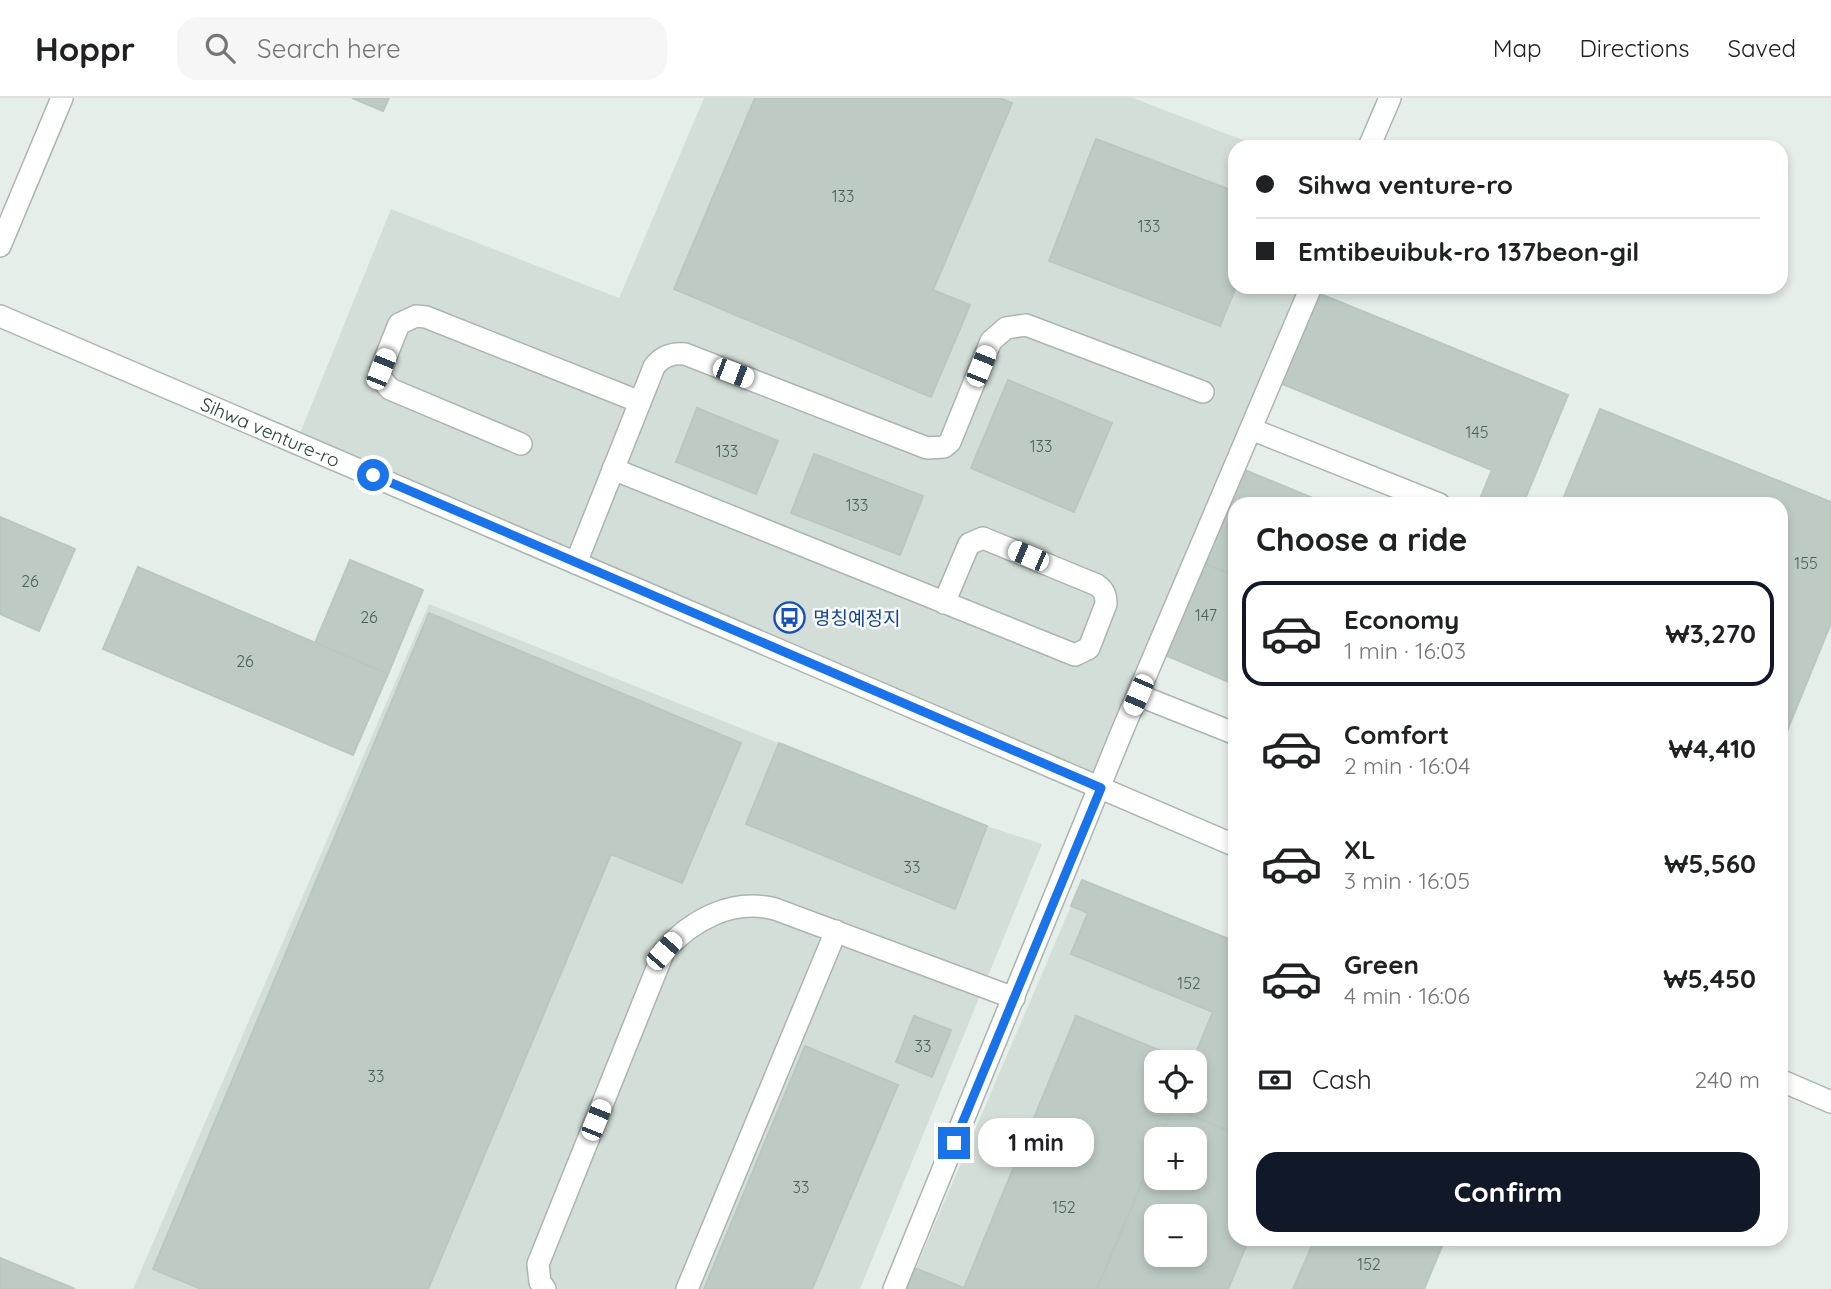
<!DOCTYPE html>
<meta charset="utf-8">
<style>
:root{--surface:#fff;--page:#f6f6f6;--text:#202124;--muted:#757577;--line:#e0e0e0;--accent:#111827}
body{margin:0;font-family:Quicksand,"Noto Sans KR",sans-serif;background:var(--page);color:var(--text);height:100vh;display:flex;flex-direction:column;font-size:26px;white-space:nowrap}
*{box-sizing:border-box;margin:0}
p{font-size:23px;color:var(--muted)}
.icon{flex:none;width:38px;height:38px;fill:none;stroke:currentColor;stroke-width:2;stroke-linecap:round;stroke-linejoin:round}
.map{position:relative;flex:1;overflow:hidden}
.details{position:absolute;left:1228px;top:399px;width:560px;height:749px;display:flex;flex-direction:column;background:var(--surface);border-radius:21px;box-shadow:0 4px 10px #0003}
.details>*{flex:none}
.guide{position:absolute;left:1228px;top:42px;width:560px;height:154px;border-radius:21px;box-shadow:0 4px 10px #0003;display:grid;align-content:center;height:154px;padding:0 28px;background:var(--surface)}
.tools{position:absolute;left:1144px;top:952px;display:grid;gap:14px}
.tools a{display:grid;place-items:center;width:63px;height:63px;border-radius:14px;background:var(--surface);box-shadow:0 4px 10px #0003;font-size:35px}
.end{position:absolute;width:32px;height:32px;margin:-16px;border:9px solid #1a73e8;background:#fff;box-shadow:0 0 0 4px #fff}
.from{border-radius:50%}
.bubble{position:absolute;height:49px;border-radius:21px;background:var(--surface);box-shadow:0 4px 10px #0003;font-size:23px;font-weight:700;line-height:49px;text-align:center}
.car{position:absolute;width:21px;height:42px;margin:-21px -10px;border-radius:9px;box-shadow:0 0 5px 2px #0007;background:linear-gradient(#fff 24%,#345 0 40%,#fff 0 76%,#345 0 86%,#fff 0)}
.guide b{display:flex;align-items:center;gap:24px;height:66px;font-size:26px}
.guide b+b{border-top:2px solid var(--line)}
.guide i{width:18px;height:18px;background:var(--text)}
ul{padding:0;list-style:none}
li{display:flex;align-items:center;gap:21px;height:105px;margin:0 14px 10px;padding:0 14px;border:4px solid transparent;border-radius:21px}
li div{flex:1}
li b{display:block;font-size:26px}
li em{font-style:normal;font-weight:700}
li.selected{border-color:var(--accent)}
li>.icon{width:63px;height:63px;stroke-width:1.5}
h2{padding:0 28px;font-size:32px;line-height:84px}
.pay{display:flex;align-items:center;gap:18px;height:77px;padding:0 28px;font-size:26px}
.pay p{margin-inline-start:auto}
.cta{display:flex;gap:14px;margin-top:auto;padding:14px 28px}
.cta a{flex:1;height:80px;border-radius:21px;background:var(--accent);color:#fff;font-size:28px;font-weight:700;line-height:80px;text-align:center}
header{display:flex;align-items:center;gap:42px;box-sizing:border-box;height:98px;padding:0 35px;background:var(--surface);border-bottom:2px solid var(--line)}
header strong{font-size:33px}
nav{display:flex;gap:38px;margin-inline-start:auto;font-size:24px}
.search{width:490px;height:63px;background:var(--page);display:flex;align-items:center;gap:18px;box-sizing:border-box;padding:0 24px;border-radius:21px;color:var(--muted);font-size:26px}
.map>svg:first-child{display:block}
</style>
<header>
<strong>Hoppr</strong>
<div class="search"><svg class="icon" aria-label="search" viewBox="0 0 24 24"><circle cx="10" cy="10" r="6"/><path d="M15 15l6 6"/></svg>Search here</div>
<nav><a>Map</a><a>Directions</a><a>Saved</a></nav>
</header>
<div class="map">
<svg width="1831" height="1191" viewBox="0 0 1831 1191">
<rect width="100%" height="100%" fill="#e6eee9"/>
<g fill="#d4ded8" fill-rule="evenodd">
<polygon points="704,0 1133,0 1261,49 1236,49 1236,189 1311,189 1101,690 296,345 391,111 619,200"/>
<polygon points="429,506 987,728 1042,746 860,1191 133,1191"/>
<path d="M1082,782L1235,844L1236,1141H1445L1424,1191H907ZM1157,964H1195V1003H1157ZM1157,1041H1195V1080H1157ZM1157,1118H1195V1157H1157Z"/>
</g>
<g fill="#becbc5" stroke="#b9c7bf" stroke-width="2" fill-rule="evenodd">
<polygon points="352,0 389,0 383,13"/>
<polygon points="755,0 1000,0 1012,5 933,192 970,207 931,299 674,191"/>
<polygon points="1096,41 1236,94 1236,189 1220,228 1049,163"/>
<polygon points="1313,193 1568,297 1523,406 1478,406 1492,372 1275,283"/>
<polygon points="1008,282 1112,325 1074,414 971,370"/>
<polygon points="697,310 778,343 756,396 676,364"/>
<polygon points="1600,311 1831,404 1831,525 1782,645 1782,406 1561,406"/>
<polygon points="814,356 923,398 900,457 791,415"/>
<polygon points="1240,370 1327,406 1236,406 1236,478 1201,464"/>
<polygon points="0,419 75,451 39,533 0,516"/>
<polygon points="350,462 423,492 388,576 315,545"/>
<polygon points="1200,464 1236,479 1236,587 1160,555"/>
<polygon points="138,469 388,576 353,657 103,551"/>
<polygon points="429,515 741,645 682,785 611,756 428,1191 201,1191 153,1171"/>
<polygon points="779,645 987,728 955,811 746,726"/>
<polygon points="1082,782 1236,844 1236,1036 1173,1010 1176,1003 1195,1003 1195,964 1192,964 1213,914 1071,856 1088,815 1071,808"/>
<polygon points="914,918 951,932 932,979 896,964"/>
<polygon points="1076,918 1188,964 1157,964 1157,1003 1176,1003 1160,1041 1157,1041 1157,1049 1097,1191 907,1191 915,1170 964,1190"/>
<polygon points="805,948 898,987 812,1191 704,1191"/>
<path d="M1173,1010L1236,1036V1141H1249L1228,1191H1097L1157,1049V1080H1195V1041H1160ZM1157,1118H1195V1157H1157Z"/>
<polygon points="1315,1141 1445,1141 1424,1191 1293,1191"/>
<polygon points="0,1160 75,1191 0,1191"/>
</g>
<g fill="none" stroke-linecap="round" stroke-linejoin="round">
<defs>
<g id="minor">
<polyline points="1369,49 1390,0"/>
<polyline points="0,148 62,0"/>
<path id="s1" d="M0,218L1236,748"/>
<polyline points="1251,331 1439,406"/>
<polyline points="521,346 390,291 380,279 381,271 399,226 416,218 426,219 640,304"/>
<path d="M613,371L1075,557L1089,550L1106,506C1106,497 1104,492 1097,487L983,440L969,446L944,505"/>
<path d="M576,465L654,269C662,258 672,255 685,256L927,350L944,349L950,344L991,243L1006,230L1026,227L1203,294"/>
<polyline points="1138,597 1236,636"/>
<polyline points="1782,983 1831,1004"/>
<path d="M545,1191L540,1184L538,1166L664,853C692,822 732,800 775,811L1014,900"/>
<polyline points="687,1191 836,833"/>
<polyline points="894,1191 1123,631 1311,189"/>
</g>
</defs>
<use href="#minor" stroke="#a9b6af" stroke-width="24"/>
<use href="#minor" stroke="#fff" stroke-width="21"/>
</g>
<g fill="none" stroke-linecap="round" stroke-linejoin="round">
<polyline stroke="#1a73e8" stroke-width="9" points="373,377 1101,690 954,1045"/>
</g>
<defs>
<symbol id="bus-ring" viewBox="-11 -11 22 22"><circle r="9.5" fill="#f7faf8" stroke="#1a4fb4" stroke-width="1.5"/><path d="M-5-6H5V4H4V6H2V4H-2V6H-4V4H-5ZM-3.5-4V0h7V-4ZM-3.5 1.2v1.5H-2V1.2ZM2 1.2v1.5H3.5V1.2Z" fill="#1a4fb4"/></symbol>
</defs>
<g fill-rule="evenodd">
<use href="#bus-ring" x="772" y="502" width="35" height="35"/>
</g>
<g text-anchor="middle" stroke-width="5" stroke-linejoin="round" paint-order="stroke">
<g font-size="16" fill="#4c6259">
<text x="843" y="104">133</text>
<text x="1149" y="134">133</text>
<text x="1477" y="340">145</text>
<text x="1041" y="354">133</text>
<text x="727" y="359">133</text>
<text x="857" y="413">133</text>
<text x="1806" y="471">155</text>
<text x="30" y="489">26</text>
<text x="1206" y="523">147</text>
<text x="369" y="525">26</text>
<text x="245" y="569">26</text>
<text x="912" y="775">33</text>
<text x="1189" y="891">152</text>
<text x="923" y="954">33</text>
<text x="376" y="984">33</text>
<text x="801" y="1095">33</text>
<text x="1064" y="1115">152</text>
<text x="1369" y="1172">152</text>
</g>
<g font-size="19" fill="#263f35" stroke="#f7faf8">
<text dy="7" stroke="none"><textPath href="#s1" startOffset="294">Sihwa venture-ro</textPath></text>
</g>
<g font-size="19" fill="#164399" stroke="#f7faf8" text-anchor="start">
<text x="813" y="527">명칭예정지</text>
</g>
</g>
</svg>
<div class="tools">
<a><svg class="icon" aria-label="locate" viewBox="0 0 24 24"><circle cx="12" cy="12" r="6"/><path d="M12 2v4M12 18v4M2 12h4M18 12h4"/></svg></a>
<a>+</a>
<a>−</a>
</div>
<i class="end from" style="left:373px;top:377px"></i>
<i class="end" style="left:954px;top:1045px"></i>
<div class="bubble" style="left:978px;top:1020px;width:116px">1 min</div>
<i class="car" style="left:981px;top:268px;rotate:22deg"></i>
<i class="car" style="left:381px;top:271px;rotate:22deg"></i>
<i class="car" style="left:733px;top:275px;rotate:111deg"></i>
<i class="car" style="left:1028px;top:458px;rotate:293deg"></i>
<i class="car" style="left:1138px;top:597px;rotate:203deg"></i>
<i class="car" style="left:664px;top:853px;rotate:41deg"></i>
<i class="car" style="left:596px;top:1022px;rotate:22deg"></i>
<div class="guide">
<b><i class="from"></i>Sihwa venture-ro</b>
<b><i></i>Emtibeuibuk-ro 137beon-gil</b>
</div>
<section class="details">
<h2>Choose a ride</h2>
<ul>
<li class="selected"><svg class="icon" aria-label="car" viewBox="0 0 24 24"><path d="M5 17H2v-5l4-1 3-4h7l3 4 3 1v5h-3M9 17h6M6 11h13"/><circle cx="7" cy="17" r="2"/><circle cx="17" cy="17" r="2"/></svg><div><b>Economy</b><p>1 min · 16:03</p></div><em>₩3,270</em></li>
<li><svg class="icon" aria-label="car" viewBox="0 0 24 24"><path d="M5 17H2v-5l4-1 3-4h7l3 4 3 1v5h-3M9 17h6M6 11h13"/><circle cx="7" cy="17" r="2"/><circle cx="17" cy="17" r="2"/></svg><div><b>Comfort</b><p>2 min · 16:04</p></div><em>₩4,410</em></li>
<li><svg class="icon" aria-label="car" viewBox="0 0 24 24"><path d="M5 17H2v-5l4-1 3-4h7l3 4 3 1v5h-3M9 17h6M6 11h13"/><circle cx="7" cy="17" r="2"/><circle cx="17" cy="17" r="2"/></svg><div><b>XL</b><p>3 min · 16:05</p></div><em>₩5,560</em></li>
<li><svg class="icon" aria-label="car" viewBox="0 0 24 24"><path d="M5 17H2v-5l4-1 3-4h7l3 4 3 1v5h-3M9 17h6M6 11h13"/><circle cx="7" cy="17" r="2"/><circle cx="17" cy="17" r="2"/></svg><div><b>Green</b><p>4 min · 16:06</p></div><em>₩5,450</em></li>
</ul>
<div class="pay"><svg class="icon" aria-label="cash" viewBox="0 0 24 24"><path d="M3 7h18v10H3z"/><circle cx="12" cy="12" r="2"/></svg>Cash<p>240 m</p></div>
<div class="cta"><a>Confirm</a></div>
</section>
</div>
